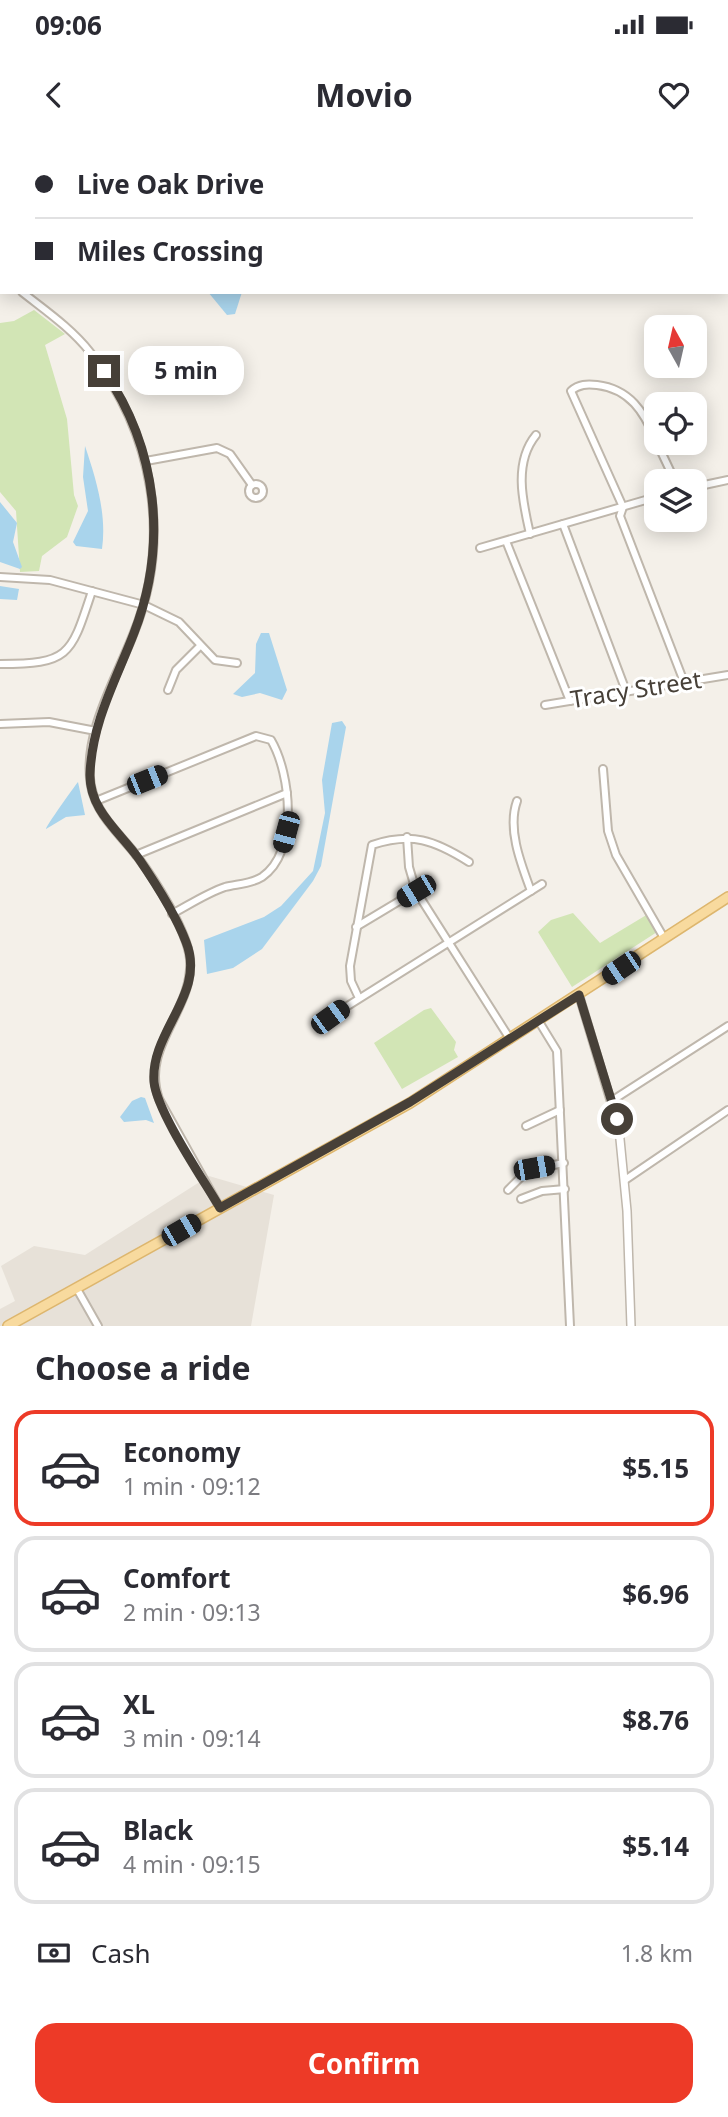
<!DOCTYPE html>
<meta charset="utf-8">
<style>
:root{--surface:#fff;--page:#f2f2f3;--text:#2b2b33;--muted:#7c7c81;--line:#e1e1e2;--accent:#ed3a27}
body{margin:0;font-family:"Noto Sans",sans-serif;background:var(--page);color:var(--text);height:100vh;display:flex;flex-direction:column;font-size:26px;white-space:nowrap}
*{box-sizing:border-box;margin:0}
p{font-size:23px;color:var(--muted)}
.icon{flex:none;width:38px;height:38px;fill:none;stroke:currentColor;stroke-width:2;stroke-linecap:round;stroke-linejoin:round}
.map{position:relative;height:1186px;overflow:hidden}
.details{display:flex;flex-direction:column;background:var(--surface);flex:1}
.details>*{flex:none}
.guide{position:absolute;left:0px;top:0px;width:728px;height:154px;box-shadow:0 4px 18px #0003;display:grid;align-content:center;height:154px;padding:0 35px;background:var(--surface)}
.needle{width:46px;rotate:352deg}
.buttons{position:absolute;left:644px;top:175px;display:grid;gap:14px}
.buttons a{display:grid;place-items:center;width:63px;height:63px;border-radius:14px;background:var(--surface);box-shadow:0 4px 18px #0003;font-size:35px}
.end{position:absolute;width:32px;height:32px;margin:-16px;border:9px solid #474038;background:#fff;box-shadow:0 0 0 4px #fff}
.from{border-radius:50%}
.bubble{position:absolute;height:49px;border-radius:21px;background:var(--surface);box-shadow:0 4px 18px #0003;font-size:23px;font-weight:700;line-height:49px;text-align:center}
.car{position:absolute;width:21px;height:42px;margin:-21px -10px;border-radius:9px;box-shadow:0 0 5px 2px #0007;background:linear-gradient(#222 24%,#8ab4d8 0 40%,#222 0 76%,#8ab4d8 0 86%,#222 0)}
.guide b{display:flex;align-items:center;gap:24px;height:66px;font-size:26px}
.guide b+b{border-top:2px solid var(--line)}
.guide i{width:18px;height:18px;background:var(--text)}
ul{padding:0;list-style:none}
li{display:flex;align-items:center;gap:21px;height:116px;margin:0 14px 10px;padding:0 21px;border:4px solid var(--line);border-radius:21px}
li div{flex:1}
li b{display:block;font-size:26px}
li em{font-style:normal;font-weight:700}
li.selected{border-color:var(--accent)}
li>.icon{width:63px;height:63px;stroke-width:1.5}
h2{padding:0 35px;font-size:32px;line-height:84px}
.pay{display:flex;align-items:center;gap:18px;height:77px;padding:0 35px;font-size:26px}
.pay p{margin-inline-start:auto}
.button{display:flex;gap:14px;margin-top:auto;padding:14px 35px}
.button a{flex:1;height:80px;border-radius:21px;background:var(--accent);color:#fff;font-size:28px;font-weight:700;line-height:80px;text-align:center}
.status{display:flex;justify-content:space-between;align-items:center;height:49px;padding:0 35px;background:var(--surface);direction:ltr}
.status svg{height:19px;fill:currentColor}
header{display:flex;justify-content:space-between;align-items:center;height:91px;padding:0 35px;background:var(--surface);font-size:32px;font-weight:700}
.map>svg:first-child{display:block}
</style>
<div class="status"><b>09:06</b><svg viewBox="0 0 49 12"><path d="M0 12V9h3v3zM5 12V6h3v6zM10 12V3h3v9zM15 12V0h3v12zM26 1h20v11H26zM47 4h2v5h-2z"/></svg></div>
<header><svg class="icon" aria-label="back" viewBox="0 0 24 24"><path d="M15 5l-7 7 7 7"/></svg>Movio<svg class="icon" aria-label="heart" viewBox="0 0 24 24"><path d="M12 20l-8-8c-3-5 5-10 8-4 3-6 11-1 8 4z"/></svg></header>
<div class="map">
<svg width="728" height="1186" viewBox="0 0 728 1186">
<rect width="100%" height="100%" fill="#f4f0e9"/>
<polygon fill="#e7e1d8" points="209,1036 274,1055 251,1186 0,1186 0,1169 15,1161 1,1126 34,1106 85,1115"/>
<g fill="#d2e5b5">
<polygon points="34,170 65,194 45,205 67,279 74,355 78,366 67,397 42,416 39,431 20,432 16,371 0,352 0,183 14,181"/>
<polygon points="573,773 600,803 648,774 657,792 572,847 538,792 551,780"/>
<polygon points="431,868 456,902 454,910 458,917 402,949 374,903 424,870"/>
</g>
<g fill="#a9d4ec">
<polygon points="208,152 242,152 235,174 227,175"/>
<path d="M85,306C96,339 107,374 102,409L76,406L73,402L88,371L83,337Z"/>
<polygon points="0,362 17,383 13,402 22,427 20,429 0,422"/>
<polygon points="0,446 19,449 17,460 0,459"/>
<polygon points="261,493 269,493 287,550 282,560 260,553 242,557 233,554 255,533 256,504"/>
<polygon points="342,581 346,587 321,726 313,741 262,809 233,828 207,834 204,800 264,777 281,766 313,731 325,673 322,640 332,583"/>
<path d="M78,642L85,675L66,677L46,689C46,686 74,647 78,642Z"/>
<polygon points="141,957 145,958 154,983 146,980 124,982 120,977 132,961"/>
</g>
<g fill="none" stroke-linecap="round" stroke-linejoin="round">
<defs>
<g id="minor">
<polyline points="65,0 66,2"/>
<polyline points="144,2 148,0"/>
<polyline points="0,140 2,141"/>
<path d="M22,152C46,171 71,188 90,212C153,293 173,398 133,495C115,541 82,595 91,646C97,676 120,694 137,716C155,740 187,790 190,819C194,871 140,906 159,959L220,1068"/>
<path d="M656,300C644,272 630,249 597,245C587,244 579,244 571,251L623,367L620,376L684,542"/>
<polyline points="657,303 675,341"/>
<polyline points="146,321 217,308 230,314 252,345"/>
<circle cx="256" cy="351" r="7"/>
<polyline points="695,347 728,340"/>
<polyline points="563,384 626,551"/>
<path d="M530,394C523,363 513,323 536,295"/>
<polyline points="506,401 570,561"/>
<polyline points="480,408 656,357"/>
<polyline points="0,437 50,440 144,465 179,482 215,520 237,523"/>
<path d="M0,524C70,524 71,515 92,451"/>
<polyline points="168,550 176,530 200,506"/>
<polyline points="545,565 728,535"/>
<polyline points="0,584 49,582 96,591"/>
<polyline points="603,629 608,691 616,715 664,798"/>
<path d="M96,661L256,596L271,600C291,634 299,712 262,737C251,744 237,744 225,747C207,753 189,765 172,774"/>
<path d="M517,661C507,689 521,724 531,751"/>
<polyline points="407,697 409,727 416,751 510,899"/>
<polyline points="136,715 287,653"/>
<polyline points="356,787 416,751"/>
<path d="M358,856L351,841L350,826L372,705C412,692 434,700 469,722"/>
<polyline points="330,877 542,744"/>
<polyline points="538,880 557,911 570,1186"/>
<polyline points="613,960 728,886"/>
<polyline points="526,986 560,970"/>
<polyline points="625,1040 728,970"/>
<polyline points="508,1050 528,1030 564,1023"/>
<polyline points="521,1059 542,1051 565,1049"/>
<polyline points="77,1149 98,1186"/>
</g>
<polyline id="tertiary" points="579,855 619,989 627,1071 631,1186"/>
<polyline id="primary" points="8,1186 410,963 728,757"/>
</defs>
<use href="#minor" stroke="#bfb7ac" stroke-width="10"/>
<use href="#tertiary" stroke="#bfb7ac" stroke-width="10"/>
<use href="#primary" stroke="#ddb66e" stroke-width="12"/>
<use href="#minor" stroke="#fff" stroke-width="6"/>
<use href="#tertiary" stroke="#fff" stroke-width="7"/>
<use href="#primary" stroke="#f8da9e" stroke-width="9"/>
</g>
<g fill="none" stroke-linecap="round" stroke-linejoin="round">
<path stroke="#474038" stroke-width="9" d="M104,231C158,309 168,405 134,493C116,540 92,582 90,634C89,670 120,692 139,719C156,744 175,773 186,802C207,854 150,891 154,942C157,972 203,1039 220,1068L410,962L579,855L617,979"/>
</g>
<g text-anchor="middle" stroke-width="6" stroke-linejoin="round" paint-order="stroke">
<g font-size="24" fill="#474038" stroke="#fff">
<text transform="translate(636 550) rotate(-9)" y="8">Tracy Street</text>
</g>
</g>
</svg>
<div class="buttons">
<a><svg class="needle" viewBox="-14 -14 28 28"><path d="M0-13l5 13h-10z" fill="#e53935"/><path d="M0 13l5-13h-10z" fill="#7c7c81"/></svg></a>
<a><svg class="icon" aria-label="locate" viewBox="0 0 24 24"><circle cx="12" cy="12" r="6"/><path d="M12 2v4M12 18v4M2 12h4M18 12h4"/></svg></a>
<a><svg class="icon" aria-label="layers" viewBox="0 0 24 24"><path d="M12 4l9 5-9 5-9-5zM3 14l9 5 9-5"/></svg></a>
</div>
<i class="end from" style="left:617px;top:979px"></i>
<i class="end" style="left:104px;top:231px"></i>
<div class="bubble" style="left:128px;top:206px;width:116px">5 min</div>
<i class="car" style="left:147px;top:640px;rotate:68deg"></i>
<i class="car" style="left:286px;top:692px;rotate:195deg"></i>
<i class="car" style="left:416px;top:751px;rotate:239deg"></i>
<i class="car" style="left:621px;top:828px;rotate:236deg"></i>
<i class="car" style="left:330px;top:877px;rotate:54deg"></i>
<i class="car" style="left:534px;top:1028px;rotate:80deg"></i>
<i class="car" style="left:181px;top:1090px;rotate:60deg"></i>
<div class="guide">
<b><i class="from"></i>Live Oak Drive</b>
<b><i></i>Miles Crossing</b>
</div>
</div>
<section class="details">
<h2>Choose a ride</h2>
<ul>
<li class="selected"><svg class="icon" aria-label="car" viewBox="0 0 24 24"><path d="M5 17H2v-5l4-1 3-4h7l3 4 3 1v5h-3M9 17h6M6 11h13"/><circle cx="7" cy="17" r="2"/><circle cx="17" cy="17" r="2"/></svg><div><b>Economy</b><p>1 min · 09:12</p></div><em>$5.15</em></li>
<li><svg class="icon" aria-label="car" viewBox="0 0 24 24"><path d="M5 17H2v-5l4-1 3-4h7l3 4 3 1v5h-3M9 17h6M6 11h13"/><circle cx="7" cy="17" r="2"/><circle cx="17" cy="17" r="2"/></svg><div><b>Comfort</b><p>2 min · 09:13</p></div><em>$6.96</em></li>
<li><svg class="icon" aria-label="car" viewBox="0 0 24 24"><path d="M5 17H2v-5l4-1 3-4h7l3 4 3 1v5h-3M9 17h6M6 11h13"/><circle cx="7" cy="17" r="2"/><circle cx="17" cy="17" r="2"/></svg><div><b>XL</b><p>3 min · 09:14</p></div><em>$8.76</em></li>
<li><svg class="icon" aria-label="car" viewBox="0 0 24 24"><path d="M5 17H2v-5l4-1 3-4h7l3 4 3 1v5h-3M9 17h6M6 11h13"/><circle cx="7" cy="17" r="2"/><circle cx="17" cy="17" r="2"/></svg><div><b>Black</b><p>4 min · 09:15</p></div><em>$5.14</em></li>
</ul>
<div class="pay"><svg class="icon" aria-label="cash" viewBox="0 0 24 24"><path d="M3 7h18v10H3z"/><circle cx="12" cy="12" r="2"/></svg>Cash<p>1.8 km</p></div>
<div class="button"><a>Confirm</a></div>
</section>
